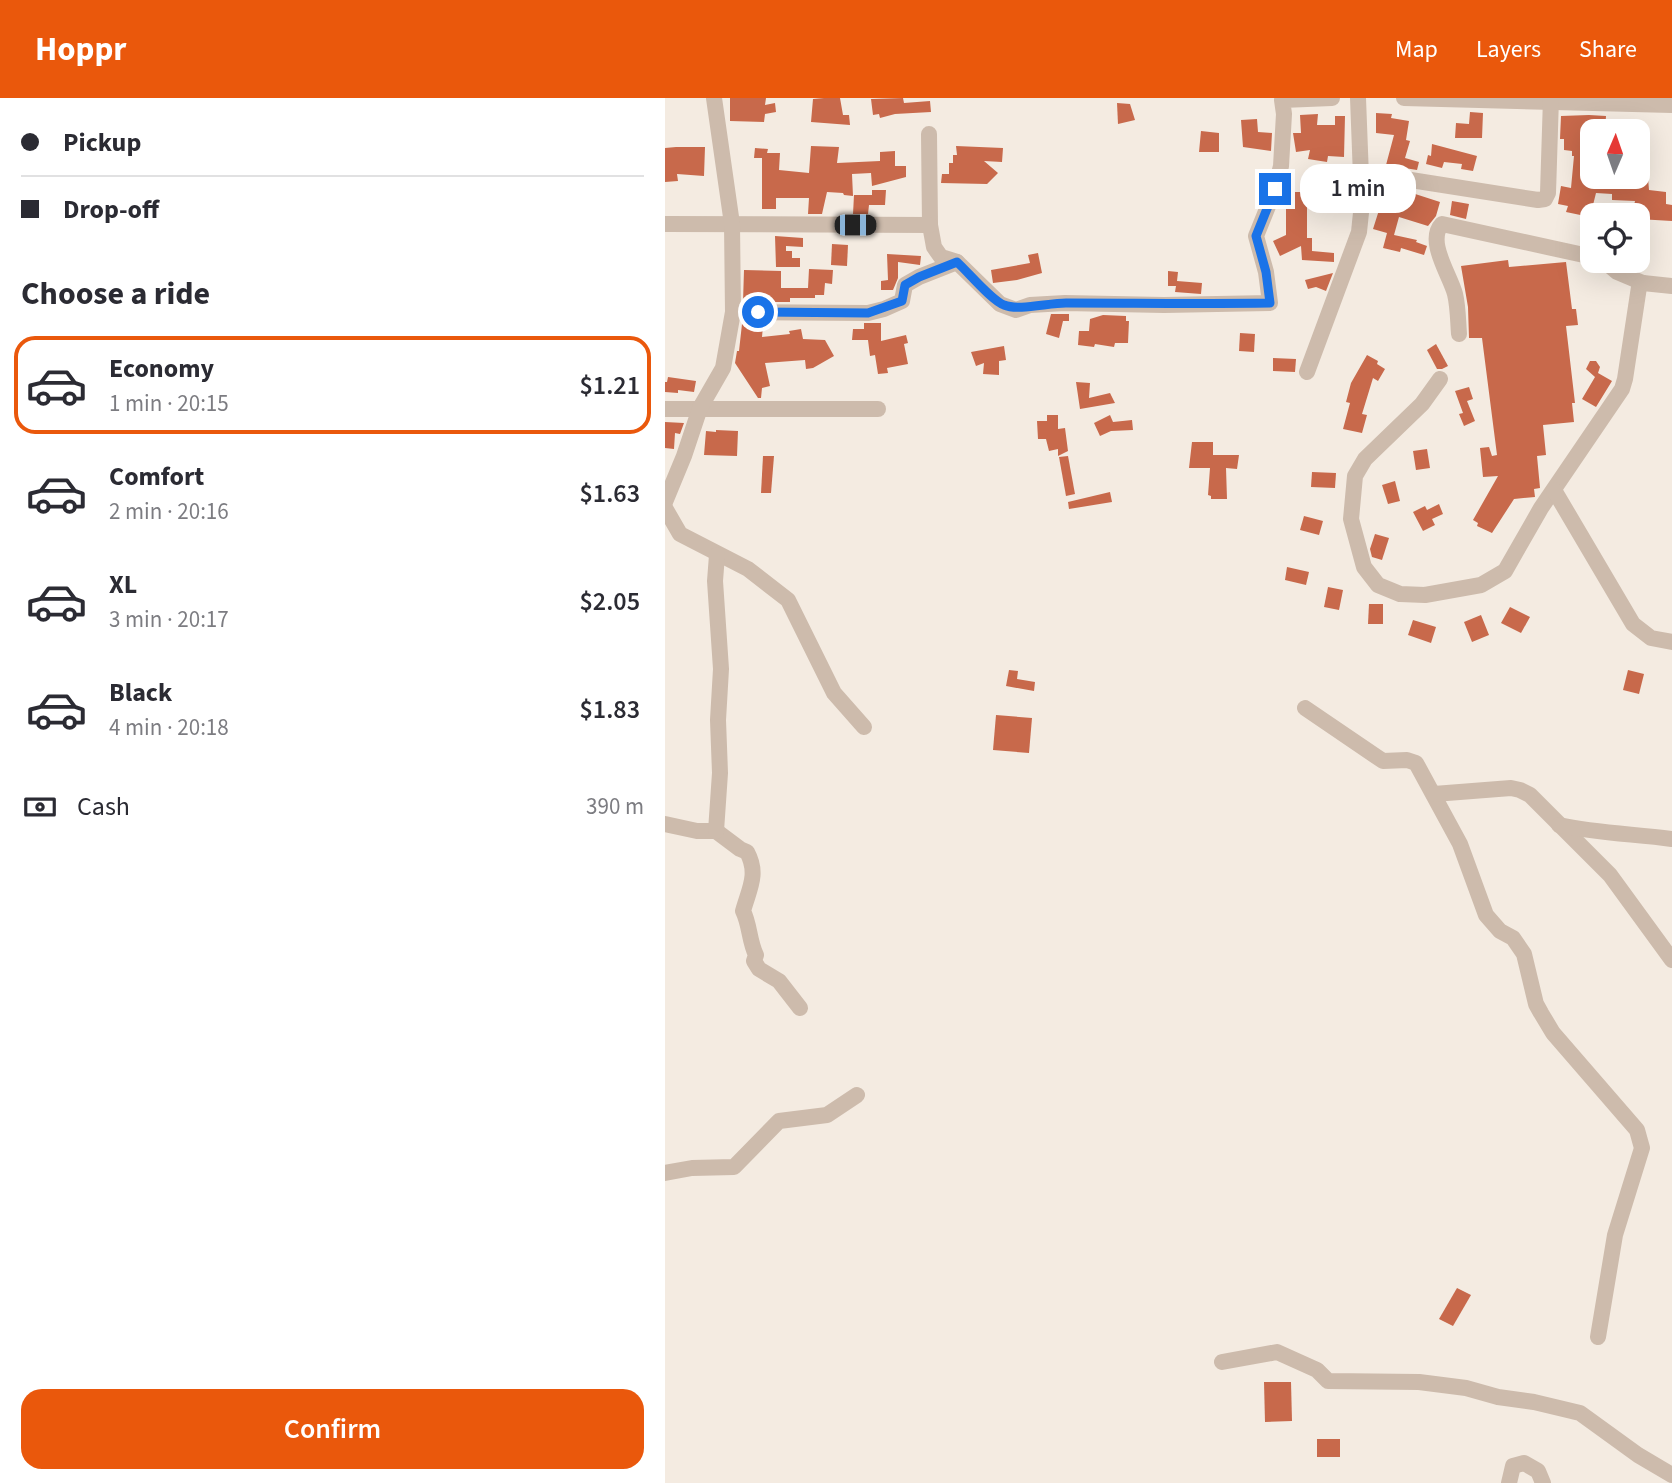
<!DOCTYPE html>
<meta charset="utf-8">
<style>
:root{--surface:#fff;--page:#f7f7f7;--text:#2b2b33;--muted:#7c7c81;--line:#e1e1e2;--accent:#ea580c}
body{margin:0;font-family:"Source Sans 3",sans-serif;background:var(--page);color:var(--text);height:100vh;display:flex;flex-direction:column;font-size:26px;white-space:nowrap}
*{box-sizing:border-box;margin:0}
p{font-size:23px;color:var(--muted)}
.icon{flex:none;width:38px;height:38px;fill:none;stroke:currentColor;stroke-width:2;stroke-linecap:round;stroke-linejoin:round}
.map{position:relative;flex:1;overflow:hidden}
.sheet{display:flex;flex-direction:column;background:var(--surface);width:665px}
.sheet>*{flex:none}
.guide{display:grid;align-content:center;height:154px;padding:0 21px;background:var(--surface)}
.needle{width:46px;rotate:2deg}
.buttons{position:absolute;left:915px;top:21px;display:grid;gap:14px}
.buttons a{display:grid;place-items:center;width:70px;height:70px;border-radius:14px;background:var(--surface);box-shadow:0 7px 28px #0002;font-size:35px}
.end{position:absolute;width:32px;height:32px;margin:-16px;border:9px solid #1a73e8;background:#fff;box-shadow:0 0 0 4px #fff}
.from{border-radius:50%}
.bubble{position:absolute;height:49px;border-radius:21px;background:var(--surface);box-shadow:0 7px 28px #0002;font-size:23px;font-weight:600;line-height:49px;text-align:center}
.car{position:absolute;width:21px;height:42px;margin:-21px -10px;border-radius:9px;box-shadow:0 0 5px 2px #0007;background:linear-gradient(#222 24%,#8ab4d8 0 40%,#222 0 76%,#8ab4d8 0 86%,#222 0)}
.guide b{display:flex;align-items:center;gap:24px;height:66px;font-size:26px}
.guide b+b{border-top:2px solid var(--line)}
.guide i{width:18px;height:18px;background:var(--text)}
ul{padding:0;list-style:none}
li{display:flex;align-items:center;gap:21px;height:98px;margin:0 14px 10px;padding:0 7px;border:4px solid transparent;border-radius:21px}
li div{flex:1}
li b{display:block;font-size:26px}
li em{font-style:normal;font-weight:600}
li.selected{border-color:var(--accent)}
li>.icon{width:63px;height:63px;stroke-width:1.5}
h2{padding:0 21px;font-size:32px;line-height:84px}
.pay{display:flex;align-items:center;gap:18px;height:77px;padding:0 21px;font-size:26px}
.pay p{margin-inline-start:auto}
.button{display:flex;gap:14px;margin-top:auto;padding:14px 21px}
.button a{flex:1;height:80px;border-radius:21px;background:var(--accent);color:#fff;font-size:28px;font-weight:600;line-height:80px;text-align:center}
header{display:flex;align-items:center;gap:42px;box-sizing:border-box;height:98px;padding:0 35px;background:var(--accent);color:#fff}
header strong{font-size:33px}
nav{display:flex;gap:38px;margin-inline-start:auto;font-size:24px}
main{display:flex;flex:1;min-height:0}
.map>svg:first-child{display:block}
</style>
<header>
<strong>Hoppr</strong>
<nav><a>Map</a><a>Layers</a><a>Share</a></nav>
</header>
<main>
<section class="sheet">
<div class="guide">
<b><i class="from"></i>Pickup</b>
<b><i></i>Drop-off</b>
</div>
<h2>Choose a ride</h2>
<ul>
<li class="selected"><svg class="icon" aria-label="car" viewBox="0 0 24 24"><path d="M5 17H2v-5l4-1 3-4h7l3 4 3 1v5h-3M9 17h6M6 11h13"/><circle cx="7" cy="17" r="2"/><circle cx="17" cy="17" r="2"/></svg><div><b>Economy</b><p>1 min · 20:15</p></div><em>$1.21</em></li>
<li><svg class="icon" aria-label="car" viewBox="0 0 24 24"><path d="M5 17H2v-5l4-1 3-4h7l3 4 3 1v5h-3M9 17h6M6 11h13"/><circle cx="7" cy="17" r="2"/><circle cx="17" cy="17" r="2"/></svg><div><b>Comfort</b><p>2 min · 20:16</p></div><em>$1.63</em></li>
<li><svg class="icon" aria-label="car" viewBox="0 0 24 24"><path d="M5 17H2v-5l4-1 3-4h7l3 4 3 1v5h-3M9 17h6M6 11h13"/><circle cx="7" cy="17" r="2"/><circle cx="17" cy="17" r="2"/></svg><div><b>XL</b><p>3 min · 20:17</p></div><em>$2.05</em></li>
<li><svg class="icon" aria-label="car" viewBox="0 0 24 24"><path d="M5 17H2v-5l4-1 3-4h7l3 4 3 1v5h-3M9 17h6M6 11h13"/><circle cx="7" cy="17" r="2"/><circle cx="17" cy="17" r="2"/></svg><div><b>Black</b><p>4 min · 20:18</p></div><em>$1.83</em></li>
</ul>
<div class="pay"><svg class="icon" aria-label="cash" viewBox="0 0 24 24"><path d="M3 7h18v10H3z"/><circle cx="12" cy="12" r="2"/></svg>Cash<p>390 m</p></div>
<div class="button"><a>Confirm</a></div>
</section>
<div class="map">
<svg width="1007" height="1385" viewBox="0 0 1007 1385">
<rect width="100%" height="100%" fill="#f4ebe1"/>
<g fill="#c8694b">
<polygon points="65,0 101,0 100,7 110,5 111,14 100,16 99,24 65,23"/>
<polygon points="159,0 175,0 178,17 184,17 185,27 146,24 148,1"/>
<polygon points="238,0 239,5 265,3 266,14 230,16 215,20 214,16 208,17 206,1"/>
<polygon points="452,5 465,6 470,22 453,26"/>
<polygon points="805,14 818,15 817,40 790,40 791,25 804,26"/>
<polygon points="711,15 727,16 726,20 744,23 741,42 745,43 740,60 754,64 752,72 721,67 729,37 711,35"/>
<polygon points="653,16 652,27 670,27 670,18 680,18 679,59 663,58 662,64 643,61 645,52 631,54 628,35 636,35 635,17"/>
<polygon points="924,17 941,18 940,33 928,33 925,79 983,80 984,92 1001,94 1001,106 1007,107 1007,123 973,121 973,117 967,117 970,103 947,102 947,96 931,95 925,119 901,114 903,108 893,106 896,88 906,90 909,58 907,58 907,53 899,52 899,41 895,41 896,18"/>
<polygon points="592,21 593,34 607,35 606,53 578,49 576,22"/>
<polygon points="536,33 554,35 554,54 534,54"/>
<polygon points="767,46 812,58 808,73 796,71 797,66 779,64 777,70 761,66 763,57 766,58"/>
<polygon points="146,48 174,49 172,65 215,63 215,54 230,53 230,68 241,68 241,79 207,88 206,75 187,76 188,98 179,97 178,95 162,94 157,116 143,116 144,100 111,100 111,111 97,111 97,60 89,60 90,50 103,51 102,55 115,55 114,72 144,75"/>
<polygon points="291,48 338,50 337,64 319,63 333,75 322,86 276,85 277,76 284,76 284,65 288,65 288,57 292,57"/>
<polygon points="11,49 40,49 39,78 12,76 13,83 0,84 0,50"/>
<polygon points="721,90 743,97 744,94 775,104 771,118 763,128 734,119 729,137 752,142 751,144 762,148 759,157 736,150 735,154 718,150 722,135 708,131"/>
<polygon points="207,92 221,92 220,107 204,107 203,116 188,116 189,97 207,97"/>
<polygon points="627,94 642,94 642,140 647,140 647,153 669,155 669,164 637,162 636,148 615,158 608,143 621,137 621,111 613,111 620,95"/>
<polygon points="787,103 804,106 801,121 785,117"/>
<polygon points="110,138 138,140 138,149 121,148 121,153 127,153 127,160 135,160 135,169 111,169"/>
<polygon points="167,146 183,147 182,168 166,167"/>
<polygon points="373,155 377,175 352,182 328,185 326,172 365,165 363,157"/>
<polygon points="222,156 256,158 255,167 233,164 233,180 228,192 216,192 216,183 223,182"/>
<polygon points="843,162 844,169 901,164 907,211 911,211 913,227 901,228 910,305 907,305 909,324 878,327 881,357 872,358 875,390 869,391 870,399 849,401 827,435 812,428 813,425 808,422 833,378 818,379 815,350 824,349 827,358 832,357 817,240 804,240 803,209 796,168"/>
<polygon points="144,171 168,172 167,186 160,185 159,197 150,197 150,200 125,200 125,204 78,204 79,172 116,173 116,190 143,190"/>
<polygon points="503,173 513,174 512,183 537,185 536,196 510,194 511,188 503,188"/>
<polygon points="668,175 661,193 651,189 643,191 640,182"/>
<polygon points="386,216 404,216 404,223 398,223 394,240 381,236"/>
<polygon points="438,217 461,218 461,223 464,223 463,245 450,245 449,249 430,246 429,249 413,247 414,233 424,233 425,221"/>
<polygon points="199,225 216,225 216,243 241,237 243,245 239,246 243,266 222,270 223,275 213,276 210,257 205,258 203,242 187,242 188,231 199,231"/>
<polygon points="77,226 98,228 97,239 125,236 124,233 136,231 138,241 160,242 169,258 148,270 141,271 140,262 100,265 105,288 97,290 96,300 93,300 70,265 72,253 74,253"/>
<polygon points="575,235 590,236 589,254 574,253"/>
<polygon points="771,246 783,268 777,271 772,271 762,252"/>
<polygon points="339,248 341,262 334,263 334,277 318,276 319,265 311,268 306,254"/>
<polygon points="702,257 713,263 712,266 720,271 713,283 708,280 697,316 702,317 697,335 678,331 685,305 681,304 686,285"/>
<polygon points="608,260 631,261 630,274 608,273"/>
<polygon points="925,263 931,263 935,269 933,275 947,283 931,309 917,301 930,279 921,271"/>
<polygon points="3,279 31,283 29,294 13,292 13,295 0,294 0,284 2,284"/>
<polygon points="411,284 425,285 424,300 445,295 450,305 415,311"/>
<polygon points="804,289 808,301 802,303 810,323 799,328 794,316 798,315 790,293"/>
<polygon points="382,317 393,317 393,331 400,330 403,353 393,358 393,351 384,353 381,341 373,341 372,323 382,323"/>
<polygon points="445,317 448,324 467,322 468,332 446,333 435,338 429,325"/>
<polygon points="0,324 19,325 15,336 10,335 9,351 0,350"/>
<polygon points="51,332 73,333 72,358 39,357 41,333 51,334"/>
<polygon points="527,344 548,344 548,357 574,357 572,371 561,370 562,401 546,401 546,398 543,397 545,370 524,370"/>
<polygon points="762,351 765,370 751,372 748,353"/>
<polygon points="98,358 109,358 106,395 96,395"/>
<polygon points="403,358 410,396 401,398 394,359"/>
<polygon points="647,374 671,375 670,390 646,389"/>
<polygon points="730,383 735,403 723,406 717,387"/>
<polygon points="445,394 447,404 404,411 403,404"/>
<polygon points="774,406 778,416 767,421 770,427 758,433 748,414 760,408 762,412"/>
<polygon points="639,418 658,423 654,437 635,432"/>
<polygon points="710,436 724,440 717,462 707,459 705,451"/>
<polygon points="622,469 644,474 641,487 620,482"/>
<polygon points="663,489 678,492 674,512 659,509"/>
<polygon points="704,506 718,506 718,526 703,526"/>
<polygon points="845,509 865,519 856,535 836,525"/>
<polygon points="816,517 824,537 807,544 799,524"/>
<polygon points="748,522 771,529 766,545 743,537"/>
<polygon points="344,572 353,573 352,581 370,584 369,593 341,588"/>
<polygon points="963,572 979,576 974,596 958,592"/>
<polygon points="331,617 367,620 364,655 328,652"/>
<polygon points="792,1190 806,1197 788,1228 774,1221"/>
<polygon points="599,1284 626,1284 627,1323 600,1324"/>
<rect x="652" y="1341" width="23" height="18"/>
</g>
<g fill="none" stroke-linecap="round" stroke-linejoin="round">
<g stroke="#cdbbac" stroke-width="16">
<polyline points="739,0 1007,7"/>
<polyline points="264,36 265,127 269,149 276,159 292,164 335,206 351,212 365,207 400,205 499,207 605,205 601,174 591,138 610,91 616,68 619,16 617,2 667,0"/>
<polyline points="695,74 873,102 880,101 883,95 886,0"/>
<polyline points="0,126 265,127"/>
<polyline points="939,163 952,174 978,185"/>
<polyline points="68,214 203,215 219,211 237,203 240,187 254,179 292,164"/>
<path d="M794,236C793,223 793,208 790,196C785,177 761,143 777,126L928,159"/>
<polyline points="642,274 694,134 697,105 693,0"/>
<polyline points="775,281 757,306 700,361 690,378 686,421 699,469 713,487 735,496 760,497 816,487 840,473 876,410 957,291 960,281 974,189 978,185 1007,188"/>
<polyline points="0,311 213,311"/>
<polyline points="889,392 968,526 986,540 1007,544"/>
<polyline points="0,404 19,358 35,310 58,270 68,214 67,126 49,0"/>
<polyline points="0,410 15,436 83,471 123,502 169,595 199,629"/>
<polyline points="640,610 718,663 742,662 751,665 795,746 821,817 835,833 848,840 859,856 871,906 876,915 888,935 972,1032 977,1050 950,1137 933,1239"/>
<polyline points="769,696 846,690 855,692 865,697 945,777 1007,862"/>
<path d="M0,726L32,733H51L75,751L82,754C94,776 84,791 78,813C85,827 84,843 91,857L89,863L94,871L114,883L135,910"/>
<path d="M894,727C931,735 969,736 1007,741"/>
<polyline points="51,733 55,675 53,622 56,571 50,483 52,457"/>
<polyline points="0,1075 27,1070 69,1069 114,1023 162,1017 192,997"/>
<polyline points="557,1264 612,1254 652,1272 663,1283 754,1284 801,1290 833,1299 869,1304 915,1315 973,1357 1007,1377"/>
<polyline points="844,1385 848,1368 859,1365 873,1373 878,1385"/>
</g>
</g>
<g fill="none" stroke-linecap="round" stroke-linejoin="round">
<path stroke="#1a73e8" stroke-width="9" d="M93,214L203,215L237,203L240,187L254,179L292,164C303,174 327,203 339,207C353,213 383,205 401,205C469,205 537,206 605,205L601,174L591,138L610,91"/>
</g>
</svg>
<div class="buttons">
<a><svg class="needle" viewBox="-14 -14 28 28"><path d="M0-13l5 13h-10z" fill="#e53935"/><path d="M0 13l5-13h-10z" fill="#7c7c81"/></svg></a>
<a><svg class="icon" aria-label="locate" viewBox="0 0 24 24"><circle cx="12" cy="12" r="6"/><path d="M12 2v4M12 18v4M2 12h4M18 12h4"/></svg></a>
</div>
<i class="end from" style="left:93px;top:214px"></i>
<i class="end" style="left:610px;top:91px"></i>
<div class="bubble" style="left:635px;top:66px;width:116px">1 min</div>
<i class="car" style="left:190px;top:127px;rotate:90deg"></i>
</div>
</main>
